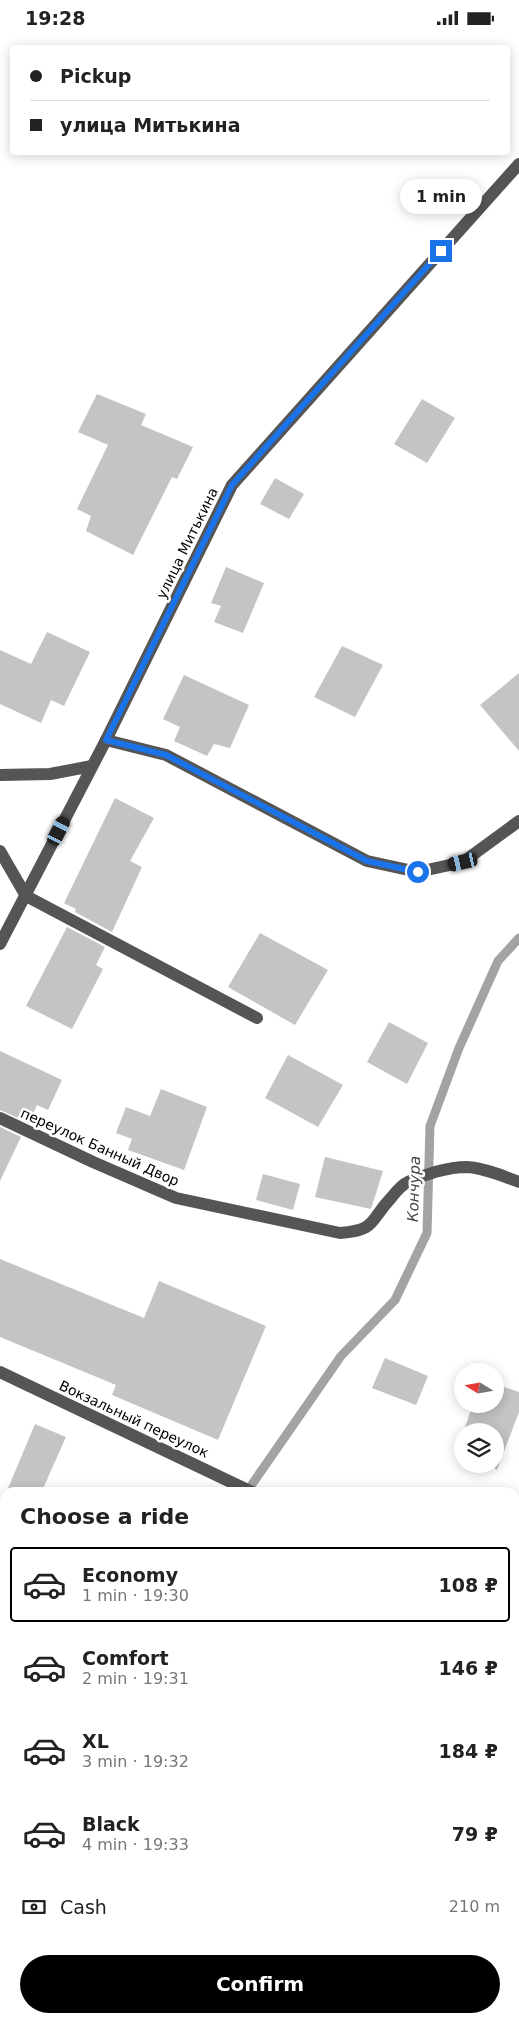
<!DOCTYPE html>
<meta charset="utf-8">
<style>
:root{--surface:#fff;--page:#f2f2f2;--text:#222;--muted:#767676;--line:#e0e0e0;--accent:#000}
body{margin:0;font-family:"DejaVu Sans",sans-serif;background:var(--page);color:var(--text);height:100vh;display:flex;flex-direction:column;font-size:19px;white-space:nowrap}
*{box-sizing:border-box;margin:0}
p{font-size:16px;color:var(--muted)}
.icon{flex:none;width:28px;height:28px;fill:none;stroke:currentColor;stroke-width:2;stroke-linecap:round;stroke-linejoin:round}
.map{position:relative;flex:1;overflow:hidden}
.panel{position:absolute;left:0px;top:1452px;width:520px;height:536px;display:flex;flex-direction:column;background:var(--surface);border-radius:15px 15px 0 0;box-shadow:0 2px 12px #0003}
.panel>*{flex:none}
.banner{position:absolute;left:10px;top:10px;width:500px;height:110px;border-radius:5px;box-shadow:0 2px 12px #0003;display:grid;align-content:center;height:110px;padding:0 20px;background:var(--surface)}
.needle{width:32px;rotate:281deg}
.tools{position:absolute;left:454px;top:1328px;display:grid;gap:10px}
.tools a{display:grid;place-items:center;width:50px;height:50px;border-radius:50%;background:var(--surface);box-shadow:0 2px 12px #0003;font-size:25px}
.end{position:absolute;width:22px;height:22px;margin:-11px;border:6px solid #1a73e8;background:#fff;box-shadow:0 0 0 2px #fff}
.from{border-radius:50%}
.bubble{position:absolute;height:35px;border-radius:18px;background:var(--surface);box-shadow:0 2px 12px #0003;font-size:16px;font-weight:700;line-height:35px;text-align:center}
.car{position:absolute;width:15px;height:30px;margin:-15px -8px;border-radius:6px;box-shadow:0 0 4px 1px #0007;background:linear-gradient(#222 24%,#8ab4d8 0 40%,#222 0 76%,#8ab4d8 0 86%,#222 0)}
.banner b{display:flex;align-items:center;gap:18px;height:48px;font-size:19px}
.banner b+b{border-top:1px solid var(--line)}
.banner i{width:12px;height:12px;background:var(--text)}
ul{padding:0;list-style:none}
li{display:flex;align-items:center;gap:15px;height:75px;margin:0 10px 8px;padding:0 10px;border:2px solid transparent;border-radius:5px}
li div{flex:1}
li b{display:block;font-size:19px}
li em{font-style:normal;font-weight:700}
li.active{border-color:var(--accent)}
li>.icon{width:45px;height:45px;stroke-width:1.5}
h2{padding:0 20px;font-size:22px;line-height:60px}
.pay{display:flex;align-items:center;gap:12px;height:55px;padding:0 20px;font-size:19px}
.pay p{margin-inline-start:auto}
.primary-button{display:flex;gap:10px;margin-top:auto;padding:10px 20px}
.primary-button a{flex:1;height:58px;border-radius:30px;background:var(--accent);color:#fff;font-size:20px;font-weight:700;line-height:58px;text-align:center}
.status{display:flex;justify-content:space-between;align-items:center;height:35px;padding:0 25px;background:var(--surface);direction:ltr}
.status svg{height:14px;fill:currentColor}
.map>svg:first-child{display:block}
</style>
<div class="status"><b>19:28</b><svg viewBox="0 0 49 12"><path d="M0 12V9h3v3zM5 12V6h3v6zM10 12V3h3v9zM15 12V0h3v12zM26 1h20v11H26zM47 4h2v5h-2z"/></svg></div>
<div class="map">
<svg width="519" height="1988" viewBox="0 0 519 1988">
<rect width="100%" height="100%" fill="#fff"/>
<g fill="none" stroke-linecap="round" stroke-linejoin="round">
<g stroke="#a3a3a3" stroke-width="9">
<polyline points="246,1458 341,1321 395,1265 427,1198 430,1091 459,1013 498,926 519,903"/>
<polyline points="0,1728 5,1724"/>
</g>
</g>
<g fill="#c4c4c4">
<polygon points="97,359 146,379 141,390 193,412 177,444 172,442 133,520 86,496 91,481 77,474 108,410 78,397"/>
<polygon points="422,364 455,383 427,428 394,409"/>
<polygon points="275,443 304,459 289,484 260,469"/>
<polygon points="226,532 264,548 243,598 214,587 221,571 211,568"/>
<polygon points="47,597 90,617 64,671 51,665 41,688 0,669 0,615 31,629"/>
<polygon points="342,611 383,630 355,682 314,662"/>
<polygon points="519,638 519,716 480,670"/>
<polygon points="184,640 249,670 230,713 214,709 207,721 174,706 180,692 163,684"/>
<polygon points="115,763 154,783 130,826 142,832 112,897 75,877 76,874 64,868"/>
<polygon points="67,892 105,912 96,930 103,934 72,994 26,971"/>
<polygon points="260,898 328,935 295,990 228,952"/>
<polygon points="389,987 428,1008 407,1049 367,1027"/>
<polygon points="0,1016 62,1045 48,1075 37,1070 29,1088 0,1075"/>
<polygon points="288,1020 343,1050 318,1092 265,1063"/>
<polygon points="161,1054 207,1072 184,1135 128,1115 132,1104 116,1098 126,1072 150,1081"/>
<polygon points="0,1092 21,1102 0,1146"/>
<polygon points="325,1122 383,1136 371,1174 315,1162"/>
<polygon points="263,1139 300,1149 293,1175 256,1165"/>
<polygon points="0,1224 144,1283 159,1246 266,1291 218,1405 112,1360 116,1350 0,1302"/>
<polygon points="385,1323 428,1341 416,1370 372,1353"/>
<polygon points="495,1349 519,1357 519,1377 497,1435 495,1434 495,1396 477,1396 465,1392 473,1369 495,1369"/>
<polygon points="35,1389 66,1402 41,1458 6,1458"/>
</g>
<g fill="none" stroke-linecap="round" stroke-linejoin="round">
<g stroke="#555" stroke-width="12">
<polyline points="106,705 166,720 367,826 418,837 463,827 519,786"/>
<polyline points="0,740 50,739 92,731"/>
<polyline points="0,816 26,861"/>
<polyline points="26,861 257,983"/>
<polyline points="0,909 106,705 232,450 519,129"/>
<path d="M0,1083L93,1127L176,1163L340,1198C377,1195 369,1186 391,1163C395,1158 401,1150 408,1147C425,1139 448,1132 467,1132C484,1133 503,1141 519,1147"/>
<polyline points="0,1337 254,1458"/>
<polyline points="515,1472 519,1472"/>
<polyline points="176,1988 179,1984"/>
</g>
</g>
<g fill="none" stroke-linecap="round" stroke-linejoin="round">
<polyline stroke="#1a73e8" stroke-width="6" points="418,837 367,826 166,720 106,705 232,450 441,216"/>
</g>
<g text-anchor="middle" stroke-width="5" stroke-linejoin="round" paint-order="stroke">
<g font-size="14" fill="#000" stroke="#fff">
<text transform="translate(187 508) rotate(-64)" y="5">улица Митькина</text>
<text transform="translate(100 1112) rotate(24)" y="5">переулок Банный Двор</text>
<text transform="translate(134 1384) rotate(25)" y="5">Вокзальный переулок</text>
</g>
<g font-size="15" font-style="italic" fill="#444" stroke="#fff">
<text transform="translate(414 1154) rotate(-88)" y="5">Кончура</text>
</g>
</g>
</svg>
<div class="tools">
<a><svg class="needle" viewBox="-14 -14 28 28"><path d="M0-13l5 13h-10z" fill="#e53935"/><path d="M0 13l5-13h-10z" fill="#767676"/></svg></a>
<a><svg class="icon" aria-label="layers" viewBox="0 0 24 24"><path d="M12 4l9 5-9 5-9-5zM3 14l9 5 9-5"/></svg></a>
</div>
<i class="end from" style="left:418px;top:837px"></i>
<i class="end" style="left:441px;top:216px"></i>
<div class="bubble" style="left:400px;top:144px;width:82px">1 min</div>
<i class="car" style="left:59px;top:796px;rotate:27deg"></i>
<i class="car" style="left:463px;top:827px;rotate:257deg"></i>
<div class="banner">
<b><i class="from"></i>Pickup</b>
<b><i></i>улица Митькина</b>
</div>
<section class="panel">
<h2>Choose a ride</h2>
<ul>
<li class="active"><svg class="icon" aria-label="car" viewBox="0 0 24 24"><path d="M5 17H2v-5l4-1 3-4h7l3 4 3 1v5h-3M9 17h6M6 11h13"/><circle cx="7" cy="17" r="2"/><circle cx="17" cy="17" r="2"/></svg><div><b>Economy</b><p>1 min · 19:30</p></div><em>108 ₽</em></li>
<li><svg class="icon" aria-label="car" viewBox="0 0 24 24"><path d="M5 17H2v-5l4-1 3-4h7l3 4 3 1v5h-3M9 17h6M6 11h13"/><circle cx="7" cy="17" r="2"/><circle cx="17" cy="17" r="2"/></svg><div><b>Comfort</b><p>2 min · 19:31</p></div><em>146 ₽</em></li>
<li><svg class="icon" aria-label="car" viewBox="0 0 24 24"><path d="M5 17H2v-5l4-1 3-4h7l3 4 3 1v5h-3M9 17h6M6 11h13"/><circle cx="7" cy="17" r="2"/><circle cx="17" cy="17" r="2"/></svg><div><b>XL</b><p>3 min · 19:32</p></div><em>184 ₽</em></li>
<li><svg class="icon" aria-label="car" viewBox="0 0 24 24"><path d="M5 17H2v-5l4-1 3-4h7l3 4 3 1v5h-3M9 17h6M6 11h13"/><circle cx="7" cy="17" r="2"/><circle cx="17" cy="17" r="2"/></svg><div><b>Black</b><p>4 min · 19:33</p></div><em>79 ₽</em></li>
</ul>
<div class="pay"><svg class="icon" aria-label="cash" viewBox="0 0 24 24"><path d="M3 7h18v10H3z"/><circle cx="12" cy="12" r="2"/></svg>Cash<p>210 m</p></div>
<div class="primary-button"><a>Confirm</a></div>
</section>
</div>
